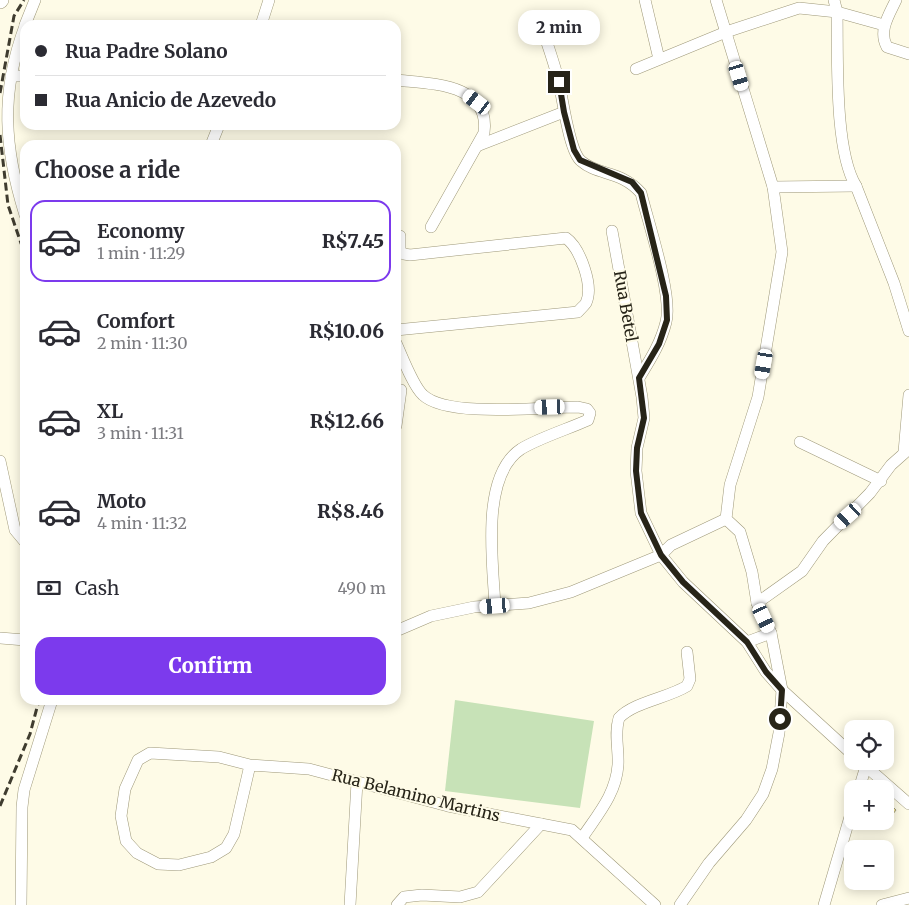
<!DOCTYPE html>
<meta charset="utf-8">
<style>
:root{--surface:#fff;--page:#f2f2f3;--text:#2b2b33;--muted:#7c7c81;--line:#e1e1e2;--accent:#7c3aed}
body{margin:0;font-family:Merriweather,serif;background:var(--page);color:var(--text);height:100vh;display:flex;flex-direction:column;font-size:19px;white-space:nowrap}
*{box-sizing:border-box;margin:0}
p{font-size:16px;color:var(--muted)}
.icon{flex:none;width:28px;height:28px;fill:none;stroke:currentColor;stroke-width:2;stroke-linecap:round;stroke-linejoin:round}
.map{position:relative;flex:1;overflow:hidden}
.details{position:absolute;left:20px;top:140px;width:381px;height:565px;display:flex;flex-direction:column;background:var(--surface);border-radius:15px;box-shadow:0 2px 12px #0003}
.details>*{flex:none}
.banner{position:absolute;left:20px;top:20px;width:381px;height:110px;border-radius:15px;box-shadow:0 2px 12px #0003;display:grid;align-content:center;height:110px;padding:0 15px;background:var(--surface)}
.tools{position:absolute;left:844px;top:720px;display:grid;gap:10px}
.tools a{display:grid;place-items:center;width:50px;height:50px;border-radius:10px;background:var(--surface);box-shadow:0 2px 12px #0003;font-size:25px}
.end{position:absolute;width:22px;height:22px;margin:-11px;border:6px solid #272418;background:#fff;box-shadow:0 0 0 2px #fff}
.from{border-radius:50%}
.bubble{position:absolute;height:35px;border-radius:15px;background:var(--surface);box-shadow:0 2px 12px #0003;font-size:16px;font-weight:800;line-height:35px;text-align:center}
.car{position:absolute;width:15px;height:30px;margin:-15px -8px;border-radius:6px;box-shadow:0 0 4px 1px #0007;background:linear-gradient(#fff 24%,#345 0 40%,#fff 0 76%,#345 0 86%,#fff 0)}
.banner b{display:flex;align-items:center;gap:18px;height:48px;font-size:19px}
.banner b+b{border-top:1px solid var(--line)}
.banner i{width:12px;height:12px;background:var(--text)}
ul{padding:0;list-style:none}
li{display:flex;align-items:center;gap:15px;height:82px;margin:0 10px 8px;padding:0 5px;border:2px solid transparent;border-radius:15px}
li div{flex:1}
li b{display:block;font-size:19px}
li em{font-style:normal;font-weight:800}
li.active{border-color:var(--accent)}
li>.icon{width:45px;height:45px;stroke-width:1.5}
h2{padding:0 15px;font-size:22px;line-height:60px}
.pay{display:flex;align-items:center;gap:12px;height:55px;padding:0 15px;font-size:19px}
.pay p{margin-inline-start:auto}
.primary-button{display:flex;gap:10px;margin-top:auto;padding:10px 15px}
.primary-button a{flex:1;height:58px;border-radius:15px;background:var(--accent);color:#fff;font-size:20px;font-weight:800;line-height:58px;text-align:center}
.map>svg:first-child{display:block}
</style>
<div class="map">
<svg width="909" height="905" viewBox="0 0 909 905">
<rect width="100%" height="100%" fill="#fefbe7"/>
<polygon fill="#c7e2b7" points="455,700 594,721 580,808 445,791"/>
<polygon fill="#f2e396" stroke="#a09b7c" points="886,800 896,810 883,827 874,821 885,821"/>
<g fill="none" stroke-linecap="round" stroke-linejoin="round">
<defs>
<g id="street">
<polyline points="645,0 659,59"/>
<path d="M834,0L837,12C838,56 834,150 856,186L894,283L909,331"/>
<path d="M896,0C889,15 878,31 887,47L909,54"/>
<polyline points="25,25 35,0"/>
<polyline points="261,25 269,0"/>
<path d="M25,26C0,93 4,148 25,215"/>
<path d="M542,28C548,46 555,65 559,83C563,100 569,151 581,161C598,176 621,170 641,193C648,222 673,296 666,322C661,343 650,360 639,378"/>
<polyline points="636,69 726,32 799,8 837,12 884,25"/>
<polyline points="11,76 25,76"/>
<path d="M396,80C431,84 491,83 484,133L431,227"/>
<polyline points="211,145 219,125"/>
<polyline points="477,146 564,112"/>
<polyline points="773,187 856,186"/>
<polyline points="612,231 642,397 644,418 637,448 636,471 641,513 661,555 671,545 726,519"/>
<path d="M396,330L578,312C580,309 584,306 586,303C594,286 580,248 566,238L410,255L404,254L400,251V236"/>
<path d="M396,343C402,356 413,386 423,395C447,418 542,407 578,407L587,409L590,413L588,420C568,429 539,438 521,449C480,476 493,563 495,606"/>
<polyline points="396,426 401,390"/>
<polyline points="800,442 881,481"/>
<polyline points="904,452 909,395"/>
<polyline points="0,461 15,530 25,542"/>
<polyline points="757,603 802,571 823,541 870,493 891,465 909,449"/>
<polyline points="396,631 431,616 474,607 529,603 571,592 661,555 683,582 747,642 766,672 782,690 852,754"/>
<polyline points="0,638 25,640"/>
<polyline points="747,642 771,633"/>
<polyline points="860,761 909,804"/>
<polyline points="250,765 234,834 226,848 211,857 179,865 158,864 137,853 126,841 121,816 125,789 138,760 150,753 219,757 250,765 309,769 448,806 572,830 655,905"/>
<polyline points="859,789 866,766"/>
<path d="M582,838C598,814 616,794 618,765C619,749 614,734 619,718C634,702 668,698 687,686L690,679L687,652"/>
<polyline points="21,905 22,807 24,790 52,700"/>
<polyline points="350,905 357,782"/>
<polyline points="397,905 404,897 422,895 460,897 478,892 541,824"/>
<polyline points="680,905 709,863 746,820 763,794 772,769 779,733 782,690 771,633 757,603 752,572 740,532 726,519 730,485 758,397 782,252 773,187 716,0"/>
<polyline points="824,905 852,810"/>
<polyline points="882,905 909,898"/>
</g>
<polyline id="secondary" points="0,1 1,0"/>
</defs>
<use href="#street" stroke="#9e9879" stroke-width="12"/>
<use href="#secondary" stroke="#9e9879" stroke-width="16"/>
<use href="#street" stroke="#fff" stroke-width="11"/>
<use href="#secondary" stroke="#fff" stroke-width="15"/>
<g stroke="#3f3c2f" stroke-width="3" stroke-dasharray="8 4" stroke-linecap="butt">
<polyline points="0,93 14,16 24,0"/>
<polyline points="0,135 8,205 25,255"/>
<polyline points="0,806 30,734 39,700"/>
</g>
</g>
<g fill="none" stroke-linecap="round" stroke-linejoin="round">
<polyline stroke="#272418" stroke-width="6" points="559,82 564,112 574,150 580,160 632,182 641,193 666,296 667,320 659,344 639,378 644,418 637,448 636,471 641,513 661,555 683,582 747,642 766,672 782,690 780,719"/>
</g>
<g text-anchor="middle" stroke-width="4" stroke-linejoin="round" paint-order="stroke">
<g font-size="16" fill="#272418" stroke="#fefbe7">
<text transform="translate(626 306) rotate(80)" y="6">Rua Betel</text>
<text transform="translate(416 795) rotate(14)" y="6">Rua Belamino Martins</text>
</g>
</g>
</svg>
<div class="tools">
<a><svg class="icon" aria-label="locate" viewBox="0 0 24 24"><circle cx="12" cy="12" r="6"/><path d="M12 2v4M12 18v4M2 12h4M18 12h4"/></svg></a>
<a>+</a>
<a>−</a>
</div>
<i class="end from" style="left:780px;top:719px"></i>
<i class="end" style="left:559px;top:82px"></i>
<div class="bubble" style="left:518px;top:10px;width:82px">2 min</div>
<i class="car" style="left:739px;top:76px;rotate:163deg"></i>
<i class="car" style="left:477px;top:102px;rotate:307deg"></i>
<i class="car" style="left:764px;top:364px;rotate:190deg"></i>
<i class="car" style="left:550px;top:407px;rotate:268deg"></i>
<i class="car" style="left:848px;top:516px;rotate:228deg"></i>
<i class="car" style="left:495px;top:606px;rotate:266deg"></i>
<i class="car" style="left:764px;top:618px;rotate:155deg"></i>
<div class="banner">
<b><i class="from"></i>Rua Padre Solano</b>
<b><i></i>Rua Anicio de Azevedo</b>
</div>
<section class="details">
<h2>Choose a ride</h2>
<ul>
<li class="active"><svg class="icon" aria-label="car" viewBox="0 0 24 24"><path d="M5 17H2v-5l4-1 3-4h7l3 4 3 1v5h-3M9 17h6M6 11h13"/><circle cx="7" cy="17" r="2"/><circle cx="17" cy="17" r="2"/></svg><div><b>Economy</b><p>1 min · 11:29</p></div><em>R$7.45</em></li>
<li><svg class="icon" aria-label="car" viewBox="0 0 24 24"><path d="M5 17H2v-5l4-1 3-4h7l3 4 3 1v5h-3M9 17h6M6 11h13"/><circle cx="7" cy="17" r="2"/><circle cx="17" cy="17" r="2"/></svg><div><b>Comfort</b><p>2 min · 11:30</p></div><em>R$10.06</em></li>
<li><svg class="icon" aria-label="car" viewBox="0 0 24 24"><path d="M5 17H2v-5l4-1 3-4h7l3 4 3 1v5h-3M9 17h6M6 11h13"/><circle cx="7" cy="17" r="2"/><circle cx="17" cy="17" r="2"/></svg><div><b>XL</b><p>3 min · 11:31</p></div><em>R$12.66</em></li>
<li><svg class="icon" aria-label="car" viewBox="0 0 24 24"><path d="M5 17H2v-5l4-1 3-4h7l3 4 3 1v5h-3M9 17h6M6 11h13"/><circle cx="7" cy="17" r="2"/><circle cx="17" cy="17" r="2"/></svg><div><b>Moto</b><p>4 min · 11:32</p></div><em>R$8.46</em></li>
</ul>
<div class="pay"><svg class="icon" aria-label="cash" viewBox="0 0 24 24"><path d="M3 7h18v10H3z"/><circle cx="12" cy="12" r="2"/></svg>Cash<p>490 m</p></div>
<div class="primary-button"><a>Confirm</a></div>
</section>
</div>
